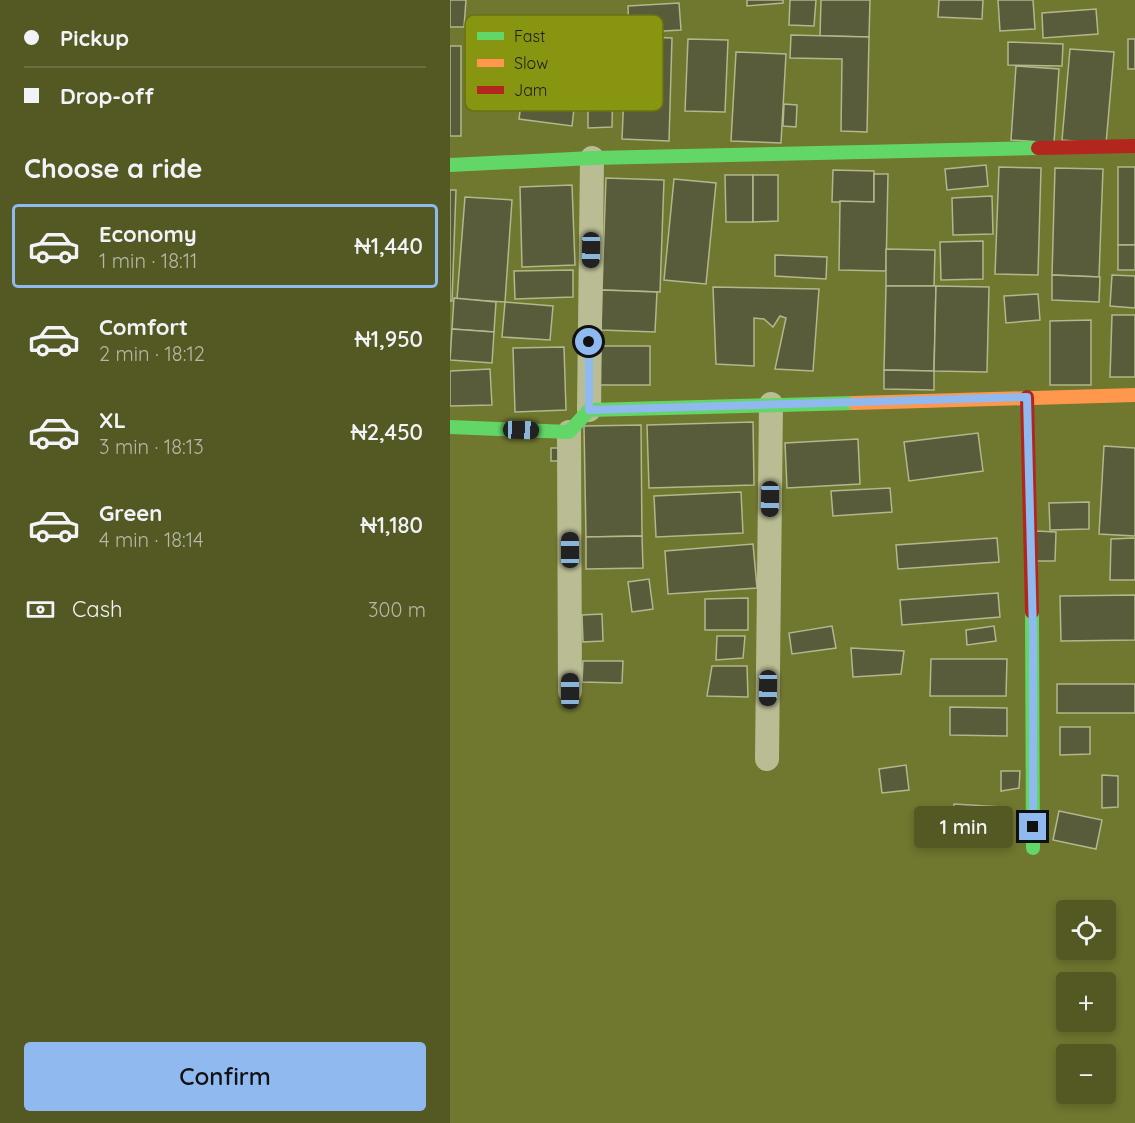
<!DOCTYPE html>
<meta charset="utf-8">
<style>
:root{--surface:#545923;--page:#5d6230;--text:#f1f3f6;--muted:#b5b8a6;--line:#6a6f41;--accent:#90b9f0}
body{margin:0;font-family:Quicksand,sans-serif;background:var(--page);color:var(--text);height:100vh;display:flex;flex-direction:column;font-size:22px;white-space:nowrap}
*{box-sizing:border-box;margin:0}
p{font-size:20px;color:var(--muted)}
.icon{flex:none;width:33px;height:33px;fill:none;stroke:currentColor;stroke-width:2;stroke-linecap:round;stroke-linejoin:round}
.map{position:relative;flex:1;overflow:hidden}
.side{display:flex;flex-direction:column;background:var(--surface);width:450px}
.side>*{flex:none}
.hud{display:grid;align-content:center;height:132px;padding:0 24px;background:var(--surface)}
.controls{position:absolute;left:606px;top:900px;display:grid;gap:12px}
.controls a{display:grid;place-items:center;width:60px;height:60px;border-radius:6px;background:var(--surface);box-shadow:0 3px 9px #0003;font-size:30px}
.end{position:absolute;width:27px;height:27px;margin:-14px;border:8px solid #90b9f0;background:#111;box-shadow:0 0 0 3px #111}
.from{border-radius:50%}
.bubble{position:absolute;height:42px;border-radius:6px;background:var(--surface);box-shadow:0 3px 9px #0003;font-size:20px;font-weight:600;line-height:42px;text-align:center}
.car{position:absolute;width:18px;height:36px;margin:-18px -9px;border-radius:8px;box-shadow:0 0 4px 2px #0007;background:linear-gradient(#222 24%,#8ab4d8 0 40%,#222 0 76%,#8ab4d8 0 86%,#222 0)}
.hud b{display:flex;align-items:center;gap:21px;height:57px;font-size:22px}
.hud b+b{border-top:2px solid var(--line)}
.hud i{width:15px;height:15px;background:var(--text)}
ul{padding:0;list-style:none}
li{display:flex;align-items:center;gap:18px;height:84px;margin:0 12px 9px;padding:0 12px;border:3px solid transparent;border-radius:6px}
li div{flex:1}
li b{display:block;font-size:22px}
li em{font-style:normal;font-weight:600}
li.on{border-color:var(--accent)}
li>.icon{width:54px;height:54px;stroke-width:1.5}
h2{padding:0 24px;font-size:27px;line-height:72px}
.pay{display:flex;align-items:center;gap:15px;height:66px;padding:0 24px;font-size:22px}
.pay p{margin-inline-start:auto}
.primary-button{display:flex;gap:12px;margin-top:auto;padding:12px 24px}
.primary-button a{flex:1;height:69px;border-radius:6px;background:var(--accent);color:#111;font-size:24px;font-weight:600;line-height:69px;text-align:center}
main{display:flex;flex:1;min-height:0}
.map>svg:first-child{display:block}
</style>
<main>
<section class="side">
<div class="hud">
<b><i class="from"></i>Pickup</b>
<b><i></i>Drop-off</b>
</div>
<h2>Choose a ride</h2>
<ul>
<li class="on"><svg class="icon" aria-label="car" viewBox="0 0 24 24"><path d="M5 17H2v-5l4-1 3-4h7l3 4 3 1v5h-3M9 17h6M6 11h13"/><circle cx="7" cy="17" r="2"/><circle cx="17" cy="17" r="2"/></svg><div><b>Economy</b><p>1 min · 18:11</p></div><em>₦1,440</em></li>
<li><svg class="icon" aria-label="car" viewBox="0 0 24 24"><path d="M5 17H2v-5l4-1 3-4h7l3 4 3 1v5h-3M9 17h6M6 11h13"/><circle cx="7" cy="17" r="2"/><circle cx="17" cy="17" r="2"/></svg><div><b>Comfort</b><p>2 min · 18:12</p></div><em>₦1,950</em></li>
<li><svg class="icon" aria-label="car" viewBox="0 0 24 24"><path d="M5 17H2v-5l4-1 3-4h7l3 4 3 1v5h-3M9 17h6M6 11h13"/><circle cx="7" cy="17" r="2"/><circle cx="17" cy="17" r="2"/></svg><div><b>XL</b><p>3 min · 18:13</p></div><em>₦2,450</em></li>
<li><svg class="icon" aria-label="car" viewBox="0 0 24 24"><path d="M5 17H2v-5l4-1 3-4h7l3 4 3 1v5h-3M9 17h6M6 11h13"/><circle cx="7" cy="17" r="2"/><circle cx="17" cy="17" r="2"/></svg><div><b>Green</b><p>4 min · 18:14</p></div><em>₦1,180</em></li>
</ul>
<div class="pay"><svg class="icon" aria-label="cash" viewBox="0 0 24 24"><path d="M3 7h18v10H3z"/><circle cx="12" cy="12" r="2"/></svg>Cash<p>300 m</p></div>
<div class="primary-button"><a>Confirm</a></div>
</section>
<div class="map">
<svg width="685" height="1123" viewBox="0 0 685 1123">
<rect width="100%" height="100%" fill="#70772f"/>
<g fill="#595c3a" stroke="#b3b78c" stroke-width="1.5">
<polygon points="0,0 16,0 14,27 0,27"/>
<polygon points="297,0 333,0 333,3 297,6"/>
<polygon points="340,0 366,0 364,26 339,25"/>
<polygon points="371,0 420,0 419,37 370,36"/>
<polygon points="489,0 533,0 532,19 488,17"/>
<polygon points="548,0 583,0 585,29 550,31"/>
<polygon points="229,3 231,30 179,33 178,6"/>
<polygon points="646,9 648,34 593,38 592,13"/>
<polygon points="341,35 419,37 417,132 391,131 392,59 340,58"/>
<polygon points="171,36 222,38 219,141 172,139 175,72 169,72"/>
<polygon points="80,37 130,44 126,72 102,69 98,96 125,100 122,126 69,119"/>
<polygon points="238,39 278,40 275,112 235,111"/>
<rect x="678" y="39" width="7" height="30"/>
<polygon points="558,42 613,44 612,66 558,65"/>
<rect x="0" y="46" width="11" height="90"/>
<polygon points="620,49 664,52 656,144 612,140"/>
<polygon points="286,52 336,54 331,143 281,141"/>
<polygon points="566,66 609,69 604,143 561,140"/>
<polygon points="138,74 163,74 162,127 138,128"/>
<polygon points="334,104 347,105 346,127 333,126"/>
<polygon points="536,165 538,186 497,190 495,169"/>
<polygon points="549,167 591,168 588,275 545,274"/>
<rect x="668" y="167" width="17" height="78"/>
<polygon points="605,168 653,169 649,277 602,275"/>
<polygon points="383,170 424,171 424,202 382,202"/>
<polygon points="424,174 438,174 436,271 389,270 390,201 424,202"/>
<polygon points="275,175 303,175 303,222 276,222"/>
<polygon points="303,175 328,175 328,221 303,222"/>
<polygon points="156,178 214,180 210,292 152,290"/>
<polygon points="224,179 266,183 256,284 214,280"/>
<polygon points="122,185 125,265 72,267 70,187"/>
<polygon points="0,190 6,190 2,301 0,301"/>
<polygon points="542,196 543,234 503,235 502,198"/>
<polygon points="15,197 62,200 55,302 7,299"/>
<polygon points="533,241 533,279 491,280 490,242"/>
<rect x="668" y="245" width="17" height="25"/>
<polygon points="436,249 485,250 484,286 436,286"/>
<polygon points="325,255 377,257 376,279 325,276"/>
<polygon points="123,270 123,297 65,299 64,271"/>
<polygon points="602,275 650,277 649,302 602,300"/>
<polygon points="662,275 685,276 685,308 660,306"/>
<polygon points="436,286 486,286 484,371 434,370"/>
<polygon points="486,286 539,287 537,372 484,371"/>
<polygon points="263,287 369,289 363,371 325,369 336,318 330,316 323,327 314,319 304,318 304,366 266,364"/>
<polygon points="152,290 207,292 205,332 151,330"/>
<polygon points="588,294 590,320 556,323 554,296"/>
<polygon points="4,298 46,302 44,332 2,329"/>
<polygon points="55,302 103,306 100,340 52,337"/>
<polygon points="662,315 685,315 685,377 660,377"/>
<polygon points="641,320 641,385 600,385 600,321"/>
<polygon points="2,329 44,332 42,363 0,360"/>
<rect x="148" y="346" width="52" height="39"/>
<polygon points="114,347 116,410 65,412 63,348"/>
<polygon points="40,369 42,405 0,406 0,371"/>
<polygon points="434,370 484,371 484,390 434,389"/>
<polygon points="303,422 304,485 199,488 197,425"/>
<polygon points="191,425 192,536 136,537 134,426"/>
<polygon points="528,433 533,471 459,481 454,442"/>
<polygon points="408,439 410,484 337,488 335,443"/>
<polygon points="654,446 685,448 685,536 649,534"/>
<rect x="101" y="448" width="9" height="13"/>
<polygon points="440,488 442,512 383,516 381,491"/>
<polygon points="291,492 293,533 206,537 204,496"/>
<polygon points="639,502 639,529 600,530 599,503"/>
<polygon points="586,531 606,532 605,561 586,561"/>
<polygon points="192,536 193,568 136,569 136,537"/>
<polygon points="547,538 549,562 448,569 446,545"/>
<polygon points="685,538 685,580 660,580 661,539"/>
<polygon points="303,544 307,588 218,594 215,551"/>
<polygon points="199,579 203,609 182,612 178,582"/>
<polygon points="548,593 550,617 452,625 450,600"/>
<polygon points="685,595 685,640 611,641 610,596"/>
<polygon points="298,598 298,630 255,630 255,599"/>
<polygon points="152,614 153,641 133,642 132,615"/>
<polygon points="382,626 386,648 342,654 339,633"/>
<polygon points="544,626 546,641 517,645 516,630"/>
<polygon points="267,636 295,636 293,658 266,660"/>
<polygon points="401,648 454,651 451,674 403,677"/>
<polygon points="481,659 557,659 556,696 480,696"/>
<polygon points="133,661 173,661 172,683 132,682"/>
<polygon points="262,666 297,666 298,697 257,696"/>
<rect x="607" y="684" width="78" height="29"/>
<polygon points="500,707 557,708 557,736 500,735"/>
<polygon points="610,727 640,727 640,754 610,755"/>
<polygon points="456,765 459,790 432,793 429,769"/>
<polygon points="551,771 570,771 569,788 551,791"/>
<polygon points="652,775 668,776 668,807 652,808"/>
<polygon points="504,804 552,807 551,830 503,827"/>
<polygon points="609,811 652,820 646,849 603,840"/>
</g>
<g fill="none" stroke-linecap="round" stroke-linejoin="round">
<g stroke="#babd94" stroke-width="24">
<polyline points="139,410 142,158"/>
<polyline points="119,432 120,691"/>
<polyline points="317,759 321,404"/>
</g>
<g stroke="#63d668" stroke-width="14">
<polyline points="0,165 142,158 588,148"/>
<polyline points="0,427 119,432 139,410 404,403"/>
<polyline points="582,612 583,848"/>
</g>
<polyline stroke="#ff974d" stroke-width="14" points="404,403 685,395"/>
<g stroke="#b3261e" stroke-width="14">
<polyline points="588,148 685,146"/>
<polyline points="577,397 582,612"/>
</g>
</g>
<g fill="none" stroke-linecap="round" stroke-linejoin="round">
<polyline stroke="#90b9f0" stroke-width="8" points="139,342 139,410 577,397 583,632 583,827"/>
</g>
<rect x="15" y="15" width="198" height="96" rx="9" fill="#889511" stroke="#687115" stroke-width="1.5"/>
<rect x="27" y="32" width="27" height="8" fill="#63d668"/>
<rect x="27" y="59" width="27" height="8" fill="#ff974d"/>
<rect x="27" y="86" width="27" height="8" fill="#b3261e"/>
<g font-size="16" fill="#1d1d1d">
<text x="64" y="42">Fast</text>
<text x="64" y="69">Slow</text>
<text x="64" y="96">Jam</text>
</g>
</svg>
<div class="controls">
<a><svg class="icon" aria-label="locate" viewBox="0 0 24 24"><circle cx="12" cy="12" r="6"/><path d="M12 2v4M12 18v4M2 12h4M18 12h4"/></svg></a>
<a>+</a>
<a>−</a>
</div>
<i class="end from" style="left:139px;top:342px"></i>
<i class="end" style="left:583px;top:827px"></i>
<div class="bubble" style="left:464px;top:806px;width:99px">1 min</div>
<i class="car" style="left:141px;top:250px;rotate:181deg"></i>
<i class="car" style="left:71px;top:430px;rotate:92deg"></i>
<i class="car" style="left:320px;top:499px;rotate:181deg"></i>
<i class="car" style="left:120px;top:550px;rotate:0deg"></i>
<i class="car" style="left:318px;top:688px;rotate:181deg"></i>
<i class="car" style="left:120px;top:691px;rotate:0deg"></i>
</div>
</main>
